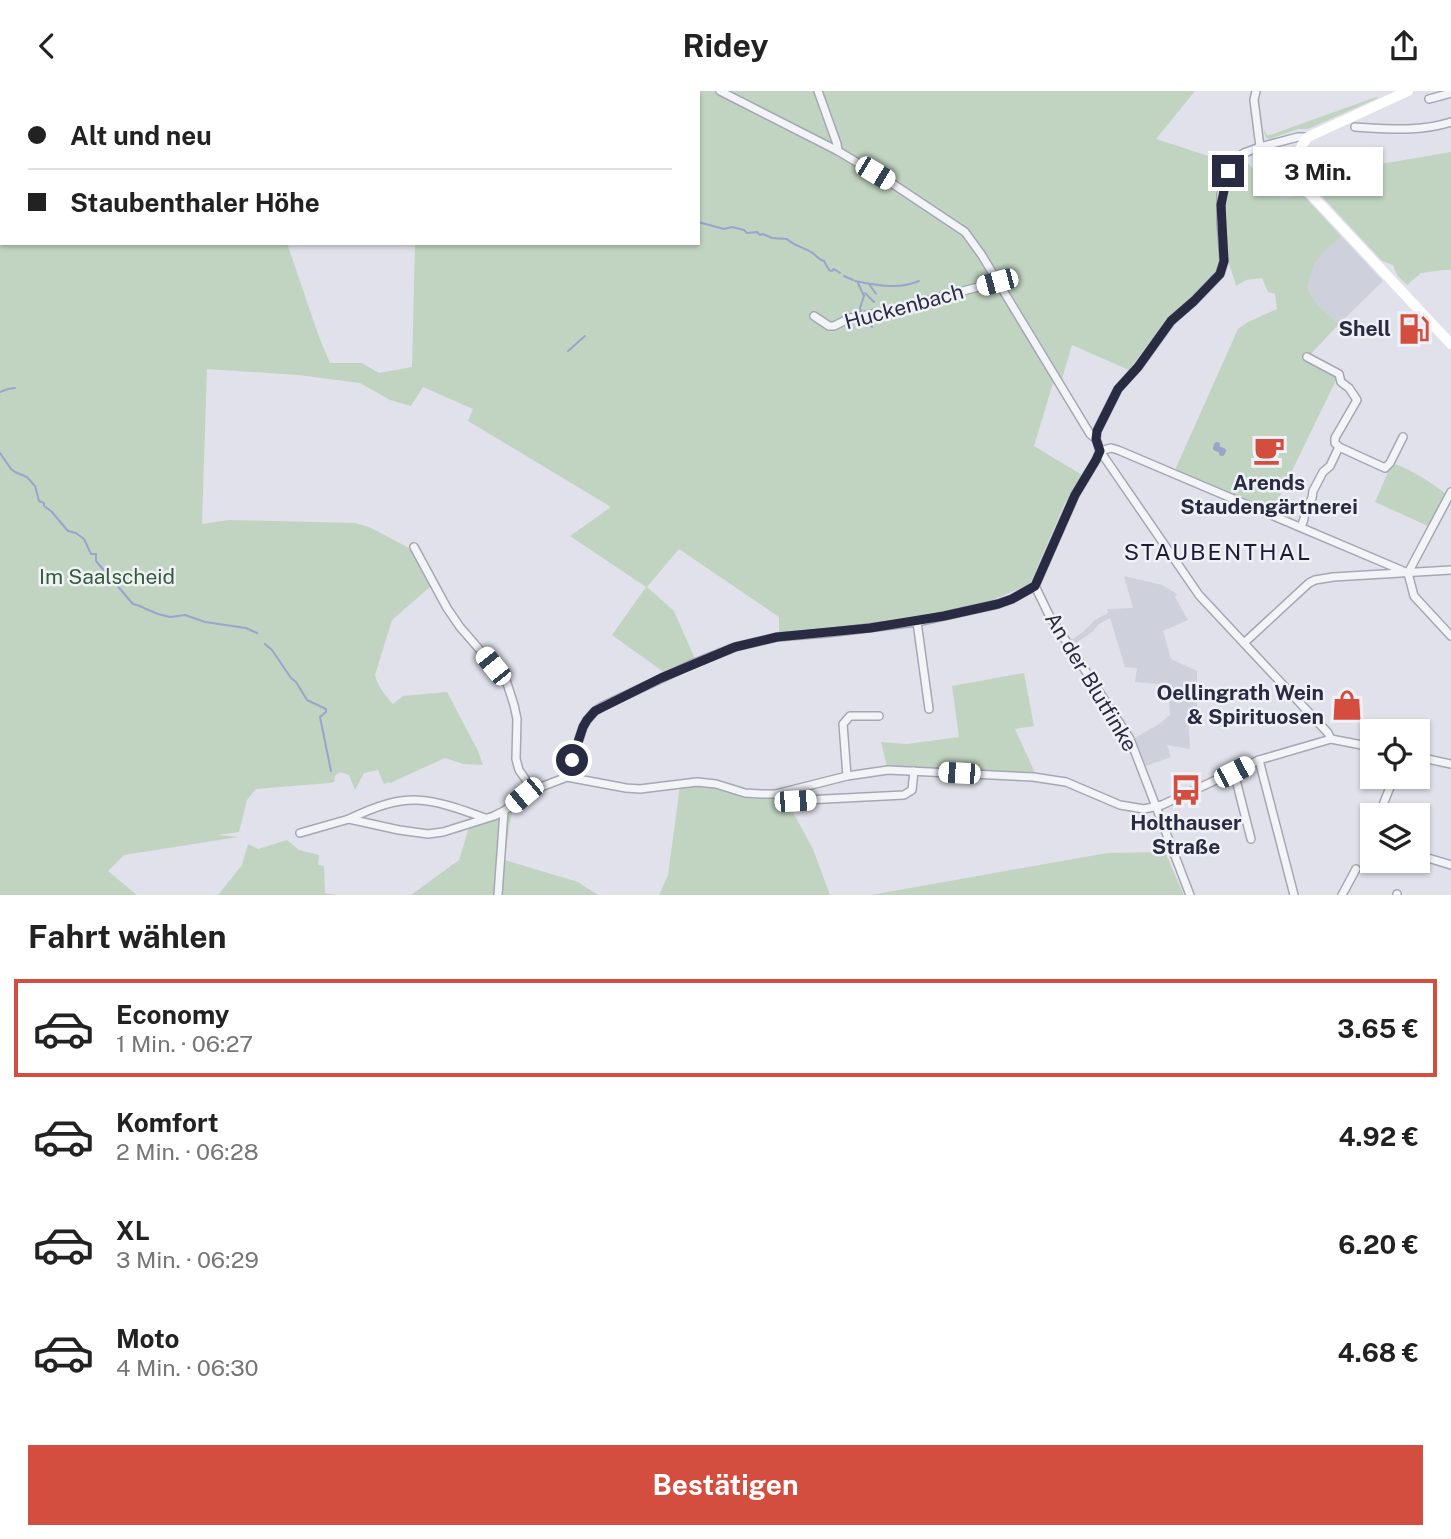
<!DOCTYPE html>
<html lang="de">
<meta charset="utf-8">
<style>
:root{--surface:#fff;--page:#f2f2f2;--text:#222;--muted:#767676;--line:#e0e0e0;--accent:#d44e3f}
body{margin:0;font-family:"Public Sans",sans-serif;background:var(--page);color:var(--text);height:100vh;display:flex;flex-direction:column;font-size:26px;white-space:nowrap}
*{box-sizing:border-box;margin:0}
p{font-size:23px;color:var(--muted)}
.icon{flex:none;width:38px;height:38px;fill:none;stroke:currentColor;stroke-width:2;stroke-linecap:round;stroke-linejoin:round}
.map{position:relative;height:804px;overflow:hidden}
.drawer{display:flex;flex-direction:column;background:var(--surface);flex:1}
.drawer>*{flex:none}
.banner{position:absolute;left:0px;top:0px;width:700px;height:154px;box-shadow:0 2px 5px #0004;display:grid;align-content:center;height:154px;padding:0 28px;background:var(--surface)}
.fabs{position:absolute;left:1360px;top:628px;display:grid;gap:14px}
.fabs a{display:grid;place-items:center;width:70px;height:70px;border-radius:0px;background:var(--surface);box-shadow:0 2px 5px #0004;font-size:35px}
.end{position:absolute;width:32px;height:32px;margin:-16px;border:9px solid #282b42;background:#fff;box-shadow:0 0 0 4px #fff}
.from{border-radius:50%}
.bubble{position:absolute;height:49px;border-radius:0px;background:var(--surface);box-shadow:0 2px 5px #0004;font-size:23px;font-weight:700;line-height:49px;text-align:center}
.car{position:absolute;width:21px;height:42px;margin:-21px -10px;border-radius:9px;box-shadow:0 0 5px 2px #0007;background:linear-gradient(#fff 24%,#345 0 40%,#fff 0 76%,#345 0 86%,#fff 0)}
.banner b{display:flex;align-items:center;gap:24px;height:66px;font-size:26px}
.banner b+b{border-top:2px solid var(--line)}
.banner i{width:18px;height:18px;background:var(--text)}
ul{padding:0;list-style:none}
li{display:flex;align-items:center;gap:21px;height:98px;margin:0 14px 10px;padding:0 14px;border:4px solid transparent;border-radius:0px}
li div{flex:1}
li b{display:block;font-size:26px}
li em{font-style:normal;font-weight:700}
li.active{border-color:var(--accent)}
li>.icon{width:63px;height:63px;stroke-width:1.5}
h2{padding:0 28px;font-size:32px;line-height:84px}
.cta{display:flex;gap:14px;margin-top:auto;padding:14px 28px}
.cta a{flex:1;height:80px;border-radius:0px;background:var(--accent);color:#fff;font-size:28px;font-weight:700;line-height:80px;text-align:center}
header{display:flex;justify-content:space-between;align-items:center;height:91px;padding:0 28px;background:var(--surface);font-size:32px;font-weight:700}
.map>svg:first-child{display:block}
</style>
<header><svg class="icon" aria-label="back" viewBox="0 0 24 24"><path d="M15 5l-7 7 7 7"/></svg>Ridey<svg class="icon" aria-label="share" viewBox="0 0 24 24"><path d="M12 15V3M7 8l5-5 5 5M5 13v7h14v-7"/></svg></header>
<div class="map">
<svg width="1451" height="804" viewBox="0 0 1451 804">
<rect width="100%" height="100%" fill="#e0e1ea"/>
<g fill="#ced0dc">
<polygon points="1288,69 1292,88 1302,103 1282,108 1258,83"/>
<polygon points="1342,146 1383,190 1339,233 1317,213 1307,197 1309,184 1319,166 1327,156"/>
<polygon points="1124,485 1162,494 1177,503 1175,506 1188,529 1163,540 1171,568 1197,580 1197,623 1188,624 1190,658 1167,654 1171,666 1146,675 1135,647 1159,633 1170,624 1168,594 1135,591 1137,577 1125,576 1110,527 1099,533 1092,541 1076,552 1074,554 1070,548 1073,548 1083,541 1095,529 1108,522 1107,518 1133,517"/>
</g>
<g fill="#c1d4c1" fill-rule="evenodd">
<path d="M0,0H1195L1156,48L1227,71L1219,99L1217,119L1220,162L1218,178L1214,184L1195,204L1166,228L1129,279L1072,254L1062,288L1053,292L1034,355L1082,384L1065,412L1030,493L988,511L920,527L852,537L779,543V526L679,458L647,496L674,520L695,568L665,582L612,544L646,496L570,445L611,416L468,330L473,318L423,296L411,315L390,309L360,292L298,284L207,278L202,433L229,429L355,432L369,436L413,459L431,495L392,529L375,584C378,596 385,604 393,613L403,605L447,601L478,660L483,674L463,673L445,667L390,692L389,691L384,693L378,679L364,682L355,699L349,684L340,681L335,685L334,691L329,692L256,698L247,709L239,741L218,744L238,746L124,764L108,780L137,804H0ZM2,2H698V152H415L412,276L379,282L362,272H330L319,246L287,152H2Z"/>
<polygon points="1376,6 1378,7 1308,38 1298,38 1270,48 1266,47 1263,37 1267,44 1270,44"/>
<polygon points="1451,61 1451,179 1443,179 1421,182 1407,194 1397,184 1393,174 1382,170 1318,101 1372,92 1369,75"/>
<path d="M1243,67L1282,108L1302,103L1342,146C1321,160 1312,172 1307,197L1317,213L1339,233L1307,267L1338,285L1272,421L1175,379L1238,238L1248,231L1277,218L1275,203L1268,201L1262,187L1246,189L1236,195C1234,186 1230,177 1228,168C1224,137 1218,91 1243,67Z"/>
<path d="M1392,372C1412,379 1429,390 1446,403L1428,435L1375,411Z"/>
<polygon points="1024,582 1034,635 1015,638 1036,684 887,676 881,651 907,653 959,646 952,595"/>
<polygon points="709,694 753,708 773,706 789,714 813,758 830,804 659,804 668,784 680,695"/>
<polygon points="513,719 509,736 505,769 578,791 598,804 411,804 459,769 469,736"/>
<polygon points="287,749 299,759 319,764 318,774 324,775 325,802 337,804 218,804 242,774 248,753 258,758"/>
<polygon points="1165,761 1184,804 871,804 1107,762"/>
</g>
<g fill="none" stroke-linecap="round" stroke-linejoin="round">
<g stroke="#99a5cb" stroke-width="2">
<polyline points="318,0 335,0"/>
<polyline points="378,0 381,2"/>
<polyline points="140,2 141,0"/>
<polyline points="308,2 314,0"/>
<polyline points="0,4 2,6"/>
<polyline points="0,124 2,124"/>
<path d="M698,131L724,138L732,136L744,139L747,142L757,141L760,144L763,143L772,147L787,148C795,156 805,156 814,163C817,166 820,169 824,170L829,179L832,180L834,178L840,182"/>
<polyline points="844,185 853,189"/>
<path d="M855,190C877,194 898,199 919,190"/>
<polyline points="858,192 864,205 860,217 861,220"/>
<polyline points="869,193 876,203"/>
<polyline points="865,202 874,211"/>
<polyline points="868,228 872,236"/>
<polyline points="568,260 585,245"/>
<polyline points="0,301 8,298 15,297"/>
<polyline points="0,362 11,378 15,381 27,386 35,395 39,410 44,412 44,415 51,420 68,440 76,442 84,448 91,463 96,463 96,470 133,513 137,514 158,523 170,526 185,524 205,531 246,537 257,542"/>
<polyline points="265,553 272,559 291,587 296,591 307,609 326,618 326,621 320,626 331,680"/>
</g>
<polyline stroke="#99a5cb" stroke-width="6" points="1217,354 1216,357 1223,360 1222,362"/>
<defs>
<g id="street">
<polyline points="720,0 838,60 893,93 965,141 981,163 1090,343 1096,348"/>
<polyline points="818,0 837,53 838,60"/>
<polyline points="1256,0 1254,9 1260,56"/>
<polyline points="1429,8 1451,2"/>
<path d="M1355,36C1388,38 1420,41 1451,31"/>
<polyline points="1308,46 1298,46 1260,56 1244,62 1235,68 1228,80 1221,104 1221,132 1224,170 1220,183 1194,210 1171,230 1138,276 1118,298 1097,340 1096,348 1100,360 1199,504 1328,642 1331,648"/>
<polyline points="814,225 829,235 834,235 850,227 884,221 997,191"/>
<polyline points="1307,266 1339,283 1341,291 1349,297 1357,309 1335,347 1335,352 1339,356 1385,377 1390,372 1403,346"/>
<polyline points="1100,360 1111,357 1118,359 1408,482"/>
<polyline points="1301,436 1304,428 1305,420 1312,407 1313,400 1323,381 1330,375 1339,356"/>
<polyline points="414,456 447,517 460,536 506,589 514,614 517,628 516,668 519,679 533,699"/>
<polyline points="1408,482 1451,401"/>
<polyline points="1408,482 1414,505 1451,545"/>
<polyline points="1035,495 1049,524 1130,648 1190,804"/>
<polyline points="917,531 929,618"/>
<polyline points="1244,552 1309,492 1315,489 1333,486 1451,479"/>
<polyline points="1418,666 1451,673"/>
<polyline points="1259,669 1294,804"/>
<polyline points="1234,681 1251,748"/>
<polyline points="847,685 843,633 850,625 879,625"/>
<polyline points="567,686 583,636 587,629 595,620 603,615 690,574 735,556 777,546 827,542 917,531 998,513 1012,508 1035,495 1075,404 1096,369 1100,360"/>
<polyline points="776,703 780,708 786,710 904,704 912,699 914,680"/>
<polyline points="1379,724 1394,686"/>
<path d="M349,728C407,700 427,706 485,727"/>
<polyline points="300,742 349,728 399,739 428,743 443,741 494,725 504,720 533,699 567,686 626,697 640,698 697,691 716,693 745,702 761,703 776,703 847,685 888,679 1033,686 1066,691 1120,714 1144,718 1162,714 1259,669 1331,648 1372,656"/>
<polyline points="1372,743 1372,749"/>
<polyline points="1418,764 1451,774"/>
<polyline points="498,804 504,720"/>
<polyline points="1342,804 1356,778"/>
<polyline points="1397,804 1397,803"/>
</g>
</defs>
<use href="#street" stroke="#a5a7b4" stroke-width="10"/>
<use href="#street" stroke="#f3f4f8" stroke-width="7"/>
<path stroke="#fff" stroke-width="10" d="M1408,0L1308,46C1294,62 1294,78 1304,96L1451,253"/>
</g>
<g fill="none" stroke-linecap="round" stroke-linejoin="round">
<polyline stroke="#282b42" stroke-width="9" points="572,669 583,636 587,629 595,620 661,587 735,556 777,546 870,537 944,525 998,513 1012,508 1035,495 1075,404 1096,369 1100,360 1096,348 1097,340 1118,298 1138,276 1171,230 1194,210 1220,183 1224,170 1221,114 1228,80"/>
</g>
<defs>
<symbol id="fuel-bare" viewBox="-9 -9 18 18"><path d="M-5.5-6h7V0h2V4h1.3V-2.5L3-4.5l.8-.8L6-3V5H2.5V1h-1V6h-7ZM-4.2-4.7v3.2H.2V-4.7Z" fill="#d44e3f" stroke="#f0f1f7" stroke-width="2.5" paint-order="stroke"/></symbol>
<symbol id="cafe-bare" viewBox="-9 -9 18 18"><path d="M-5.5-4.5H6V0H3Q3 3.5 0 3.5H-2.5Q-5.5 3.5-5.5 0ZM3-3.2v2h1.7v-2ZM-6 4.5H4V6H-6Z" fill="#d44e3f" stroke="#f0f1f7" stroke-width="2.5" paint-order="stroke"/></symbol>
<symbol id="shop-bare" viewBox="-9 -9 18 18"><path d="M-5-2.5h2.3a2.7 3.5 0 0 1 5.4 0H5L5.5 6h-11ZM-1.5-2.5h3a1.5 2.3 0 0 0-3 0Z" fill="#d44e3f" stroke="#f0f1f7" stroke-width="2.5" paint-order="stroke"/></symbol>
<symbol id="bus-bare" viewBox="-9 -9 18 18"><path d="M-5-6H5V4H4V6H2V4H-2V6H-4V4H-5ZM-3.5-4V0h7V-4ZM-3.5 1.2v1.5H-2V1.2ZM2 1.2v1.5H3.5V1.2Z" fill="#d44e3f" stroke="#f0f1f7" stroke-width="2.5" paint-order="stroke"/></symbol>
</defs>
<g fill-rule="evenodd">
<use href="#fuel-bare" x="1392" y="216" width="44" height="44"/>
<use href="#cafe-bare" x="1247" y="337" width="44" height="44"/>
<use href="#shop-bare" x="1325" y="592" width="44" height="44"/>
<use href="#bus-bare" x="1164" y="677" width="44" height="44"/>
</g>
<g text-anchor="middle" stroke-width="5" stroke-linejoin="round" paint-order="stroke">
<g font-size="21" fill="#282b42" stroke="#f0f1f7">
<text transform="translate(904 216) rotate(-15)" y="7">Huckenbach</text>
<text transform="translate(1091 591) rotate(59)" y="7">An der Blutfinke</text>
</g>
<g font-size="21" font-weight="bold" fill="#282b42" stroke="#f0f1f7" text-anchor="end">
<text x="1391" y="245">Shell</text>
<text x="1269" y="399" text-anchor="middle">Arends<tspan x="1269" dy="24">Staudengärtnerei</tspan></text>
<text x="1324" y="609">Oellingrath Wein<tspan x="1324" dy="24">&amp; Spirituosen</tspan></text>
<text x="1186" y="739" text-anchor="middle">Holthauser<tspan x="1186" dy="24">Straße</tspan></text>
</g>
<g font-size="21" fill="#345e37" stroke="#f0f1f7">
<text x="107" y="493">Im Saalscheid</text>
</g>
<g font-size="23" letter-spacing="2" fill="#1a1c33" stroke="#f0f1f7">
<text x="1218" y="469">STAUBENTHAL</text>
</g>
</g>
</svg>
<div class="fabs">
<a><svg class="icon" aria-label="locate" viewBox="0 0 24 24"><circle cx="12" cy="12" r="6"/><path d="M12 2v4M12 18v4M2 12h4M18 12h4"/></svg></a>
<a><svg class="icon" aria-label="layers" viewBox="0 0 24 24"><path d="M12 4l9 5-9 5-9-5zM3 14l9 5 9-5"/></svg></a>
</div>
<i class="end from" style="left:572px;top:669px"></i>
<i class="end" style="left:1228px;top:80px"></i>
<div class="bubble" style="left:1253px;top:56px;width:130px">3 Min.</div>
<i class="car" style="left:875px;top:82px;rotate:121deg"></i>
<i class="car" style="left:997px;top:191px;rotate:255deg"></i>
<i class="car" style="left:493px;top:575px;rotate:321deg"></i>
<i class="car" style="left:1234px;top:681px;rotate:63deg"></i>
<i class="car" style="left:959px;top:682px;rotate:273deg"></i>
<i class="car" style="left:524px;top:704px;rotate:230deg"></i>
<i class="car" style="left:795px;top:710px;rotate:87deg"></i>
<div class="banner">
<b><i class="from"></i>Alt und neu</b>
<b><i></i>Staubenthaler Höhe</b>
</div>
</div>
<section class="drawer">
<h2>Fahrt wählen</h2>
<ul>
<li class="active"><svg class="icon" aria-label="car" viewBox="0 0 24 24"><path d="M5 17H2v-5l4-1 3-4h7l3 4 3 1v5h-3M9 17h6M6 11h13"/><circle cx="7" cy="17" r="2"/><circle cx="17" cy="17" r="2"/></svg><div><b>Economy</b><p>1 Min. · 06:27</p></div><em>3.65 €</em></li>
<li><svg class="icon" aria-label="car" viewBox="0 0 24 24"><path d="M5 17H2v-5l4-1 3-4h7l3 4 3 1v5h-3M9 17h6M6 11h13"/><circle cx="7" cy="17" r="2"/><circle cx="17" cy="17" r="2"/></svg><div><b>Komfort</b><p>2 Min. · 06:28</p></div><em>4.92 €</em></li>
<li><svg class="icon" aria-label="car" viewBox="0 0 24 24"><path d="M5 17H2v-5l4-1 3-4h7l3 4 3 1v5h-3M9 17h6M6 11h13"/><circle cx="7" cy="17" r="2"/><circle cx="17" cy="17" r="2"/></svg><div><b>XL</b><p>3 Min. · 06:29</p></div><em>6.20 €</em></li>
<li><svg class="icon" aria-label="car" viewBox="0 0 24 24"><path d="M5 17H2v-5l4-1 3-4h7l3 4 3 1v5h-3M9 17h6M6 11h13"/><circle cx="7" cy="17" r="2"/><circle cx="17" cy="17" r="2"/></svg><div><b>Moto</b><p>4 Min. · 06:30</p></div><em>4.68 €</em></li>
</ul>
<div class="cta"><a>Bestätigen</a></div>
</section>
